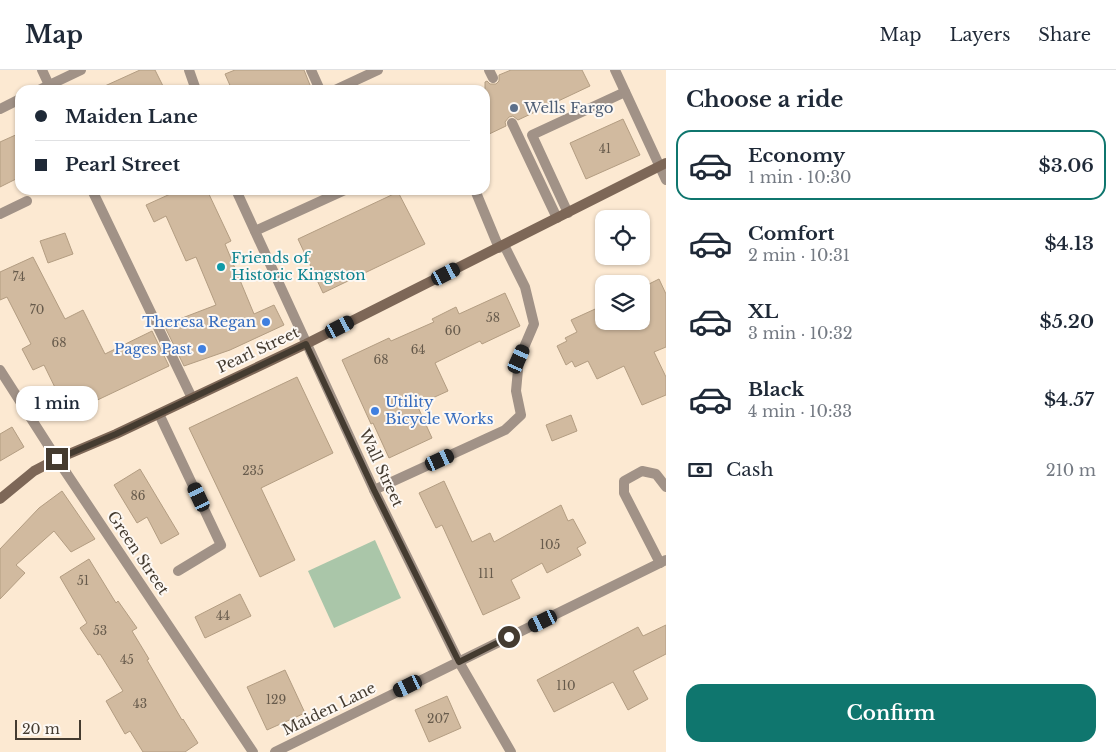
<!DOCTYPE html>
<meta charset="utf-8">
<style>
:root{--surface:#fff;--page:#f2f2f3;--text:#1f2937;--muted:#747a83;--line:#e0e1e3;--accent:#0f766e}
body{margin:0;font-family:"Libre Baskerville",serif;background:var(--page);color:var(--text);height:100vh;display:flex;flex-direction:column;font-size:19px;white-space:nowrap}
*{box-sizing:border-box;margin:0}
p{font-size:16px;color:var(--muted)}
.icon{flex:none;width:28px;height:28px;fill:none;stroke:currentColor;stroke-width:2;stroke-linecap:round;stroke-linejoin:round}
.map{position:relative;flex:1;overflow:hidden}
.side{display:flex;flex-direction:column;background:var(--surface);width:450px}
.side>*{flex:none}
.top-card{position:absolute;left:15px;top:15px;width:475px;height:110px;border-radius:15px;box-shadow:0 1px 4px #0004;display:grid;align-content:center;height:110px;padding:0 20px;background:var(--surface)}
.tools{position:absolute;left:595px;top:140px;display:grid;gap:10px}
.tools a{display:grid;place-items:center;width:55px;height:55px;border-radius:10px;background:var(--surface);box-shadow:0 1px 4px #0004;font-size:25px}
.scale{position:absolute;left:15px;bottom:12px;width:66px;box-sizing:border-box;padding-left:5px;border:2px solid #443b30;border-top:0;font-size:14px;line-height:18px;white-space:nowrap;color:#443b30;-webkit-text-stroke:4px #fdf8f3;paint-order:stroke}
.end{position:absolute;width:22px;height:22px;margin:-11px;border:6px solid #443b30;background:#fff;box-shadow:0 0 0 2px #fff}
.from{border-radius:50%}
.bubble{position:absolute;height:35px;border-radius:15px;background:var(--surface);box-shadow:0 1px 4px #0004;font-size:16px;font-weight:600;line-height:35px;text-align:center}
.car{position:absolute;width:15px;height:30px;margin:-15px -8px;border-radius:6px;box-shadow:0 0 4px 1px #0007;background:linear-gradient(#222 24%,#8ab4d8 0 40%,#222 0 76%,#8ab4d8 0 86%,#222 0)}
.top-card b{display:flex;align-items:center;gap:18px;height:48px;font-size:19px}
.top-card b+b{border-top:1px solid var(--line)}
.top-card i{width:12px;height:12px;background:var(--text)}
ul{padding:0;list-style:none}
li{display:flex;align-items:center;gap:15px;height:70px;margin:0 10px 8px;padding:0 10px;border:2px solid transparent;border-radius:15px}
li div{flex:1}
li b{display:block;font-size:19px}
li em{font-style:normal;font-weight:600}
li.active{border-color:var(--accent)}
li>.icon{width:45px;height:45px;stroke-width:1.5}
h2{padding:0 20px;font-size:22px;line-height:60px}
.pay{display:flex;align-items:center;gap:12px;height:55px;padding:0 20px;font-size:19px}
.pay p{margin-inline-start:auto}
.cta{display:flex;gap:10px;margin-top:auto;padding:10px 20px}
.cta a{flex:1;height:58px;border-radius:15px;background:var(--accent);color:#fff;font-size:20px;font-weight:600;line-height:58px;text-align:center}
header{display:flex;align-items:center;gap:30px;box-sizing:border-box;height:70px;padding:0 25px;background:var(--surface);border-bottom:1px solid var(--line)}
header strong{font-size:24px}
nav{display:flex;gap:28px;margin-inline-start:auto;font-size:18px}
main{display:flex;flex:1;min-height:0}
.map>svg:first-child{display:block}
</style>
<header>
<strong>Map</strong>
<nav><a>Map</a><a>Layers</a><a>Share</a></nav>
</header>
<main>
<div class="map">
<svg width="666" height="682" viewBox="0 0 666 682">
<rect width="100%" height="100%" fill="#fce9d2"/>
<polygon fill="#aac6a9" points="375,470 401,528 334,558 308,501"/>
<g fill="#d1ba9f" stroke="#b39d82">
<polygon points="140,0 155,0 165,20 96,20"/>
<polygon points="235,0 304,0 312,20 232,20 225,4"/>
<polygon points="511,0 582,0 590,16 518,50 513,46 509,47 505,52 506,56 485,66 485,12 487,11 490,14 496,14 499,11 499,5"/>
<polygon points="623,49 640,85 586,109 570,73"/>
<polygon points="20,63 20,107 0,117 0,72"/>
<polygon points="179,120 207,120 231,171 225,174 254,244 274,235 284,255 230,280 184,296 164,255 216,235 196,187 186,191 166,146 154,152 146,135"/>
<polygon points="398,122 425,174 323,223 298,169"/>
<polygon points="65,163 73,184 48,193 40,171"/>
<polygon points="33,187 65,249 83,240 105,284 152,261 169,296 68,344 44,295 33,300 22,279 31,274 7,227 0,230 0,202"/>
<polygon points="659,209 666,224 666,277 654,282 666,307 666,325 642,335 624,296 597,309 588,291 575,297 572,291 566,295 557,276 567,271 565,268 577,262 571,250 604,235 604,251 641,251 641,218"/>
<polygon points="505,223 520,256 482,274 480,271 435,293 448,321 417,335 432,368 389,388 373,353 371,354 342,290 389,268 391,271 434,252 432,249 456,237 459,244"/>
<polygon points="297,307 333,383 261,418 295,490 260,507 189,358"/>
<polygon points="571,345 577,361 552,371 546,355"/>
<polygon points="12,357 24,377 0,391 0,364"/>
<polygon points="140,399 179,464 161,474 147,447 137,453 114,415"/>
<polygon points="444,411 472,472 490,463 494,472 561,435 568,451 573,449 586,473 577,478 581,485 547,503 542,493 511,510 520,528 483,545 442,455 436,458 419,423"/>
<polygon points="62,421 95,469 71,482 54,461 16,495 25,503 0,529 0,479 39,438"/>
<polygon points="89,489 116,533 118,531 137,558 132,561 149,589 147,590 182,650 183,649 198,673 185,682 143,682 130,661 125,664 106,631 123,621 100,584 98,585 80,558 87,553 60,507"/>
<polygon points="240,524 251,546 205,568 195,547"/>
<polygon points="666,555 666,584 633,601 648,629 628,640 613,612 554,642 537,610 638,557 643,566"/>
<polygon points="285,600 305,643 267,660 247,617"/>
<polygon points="447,626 461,658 429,672 415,640"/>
</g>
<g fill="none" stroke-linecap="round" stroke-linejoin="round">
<g stroke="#a19287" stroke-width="10">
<polyline points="42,0 49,15"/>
<polyline points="311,0 320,20"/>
<polyline points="489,0 493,8"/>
<polyline points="335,20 378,0"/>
<polyline points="512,53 557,148"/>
<polyline points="92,120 192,328"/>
<polyline points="475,120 499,178"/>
<polyline points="568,143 532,65 625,22"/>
<polyline points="0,144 27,131"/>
<polyline points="255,161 345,120"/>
<polyline points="159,344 221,475 178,501"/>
<polyline points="374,420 505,360 521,345 516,321 519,289 534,254 525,217 504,175"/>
<polyline points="660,493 624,423 624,411 642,401 656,404 666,417"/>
</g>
<g stroke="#a19287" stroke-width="10">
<polyline points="189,0 196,20"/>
<polyline points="615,0 666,110"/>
<polyline points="39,20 81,0"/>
<polyline points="0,39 20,29"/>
<polyline points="236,120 374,420 459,592 511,682"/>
<polyline points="0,300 57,389 253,682"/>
<polyline points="275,682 666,490"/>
</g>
<polyline stroke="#7d6757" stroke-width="10" points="0,429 34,401 57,389 116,364 306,274 666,93"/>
</g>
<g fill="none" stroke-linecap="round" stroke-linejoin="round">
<polyline stroke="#443b30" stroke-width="6" points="57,389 116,364 306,274 374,420 459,592 509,567"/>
</g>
<circle fill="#5c6f8a" stroke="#fdf8f3" stroke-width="2" cx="514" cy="38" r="5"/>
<circle fill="#0f9aa8" stroke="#fdf8f3" stroke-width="2" cx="221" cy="197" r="5"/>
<g fill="#3f7fe0" stroke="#fdf8f3" stroke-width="2">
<circle cx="266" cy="252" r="5"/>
<circle cx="202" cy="279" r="5"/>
<circle cx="375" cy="341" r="5"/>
</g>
<g text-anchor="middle" stroke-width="4" stroke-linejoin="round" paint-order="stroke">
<g font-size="12" fill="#675b4c">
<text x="605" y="83">41</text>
<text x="19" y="211">74</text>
<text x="37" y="244">70</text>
<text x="493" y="252">58</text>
<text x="453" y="265">60</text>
<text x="59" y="277">68</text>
<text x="418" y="284">64</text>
<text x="381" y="294">68</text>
<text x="253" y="405">235</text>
<text x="138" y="430">86</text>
<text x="550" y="479">105</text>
<text x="486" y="508">111</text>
<text x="83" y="515">51</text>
<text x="223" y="550">44</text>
<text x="100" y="565">53</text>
<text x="127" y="594">45</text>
<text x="566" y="620">110</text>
<text x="276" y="634">129</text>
<text x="140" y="638">43</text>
<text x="438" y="653">207</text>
</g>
<g font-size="15" fill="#4e5e75" stroke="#fdf8f3" text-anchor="start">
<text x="524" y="43">Wells Fargo</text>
</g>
<g font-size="15" fill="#0d838f" stroke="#fdf8f3" text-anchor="start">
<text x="231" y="193">Friends of<tspan x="231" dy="17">Historic Kingston</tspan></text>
</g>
<g font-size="15" fill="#366cbe" stroke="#fdf8f3" text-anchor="end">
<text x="256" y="257">Theresa Regan</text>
<text x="192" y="284">Pages Past</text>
<text x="385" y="337" text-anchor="start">Utility<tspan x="385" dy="17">Bicycle Works</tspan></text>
</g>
<g font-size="15" fill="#443b30" stroke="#fdf8f3">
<text transform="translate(258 280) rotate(-25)" y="5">Pearl Street</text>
<text transform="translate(381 398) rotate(65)" y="5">Wall Street</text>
<text transform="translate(138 483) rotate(56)" y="5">Green Street</text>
<text transform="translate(329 639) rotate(-26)" y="5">Maiden Lane</text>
</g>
</g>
</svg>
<div class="tools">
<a><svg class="icon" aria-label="locate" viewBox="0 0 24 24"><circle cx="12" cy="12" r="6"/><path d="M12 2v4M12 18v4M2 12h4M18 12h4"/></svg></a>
<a><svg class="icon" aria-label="layers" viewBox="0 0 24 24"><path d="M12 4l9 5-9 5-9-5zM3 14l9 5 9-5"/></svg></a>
</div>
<div class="scale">20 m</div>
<i class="end from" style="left:509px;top:567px"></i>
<i class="end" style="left:57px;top:389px"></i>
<div class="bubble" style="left:16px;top:316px;width:82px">1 min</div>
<i class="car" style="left:446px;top:204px;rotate:63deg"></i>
<i class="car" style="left:340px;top:257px;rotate:63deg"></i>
<i class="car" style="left:519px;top:289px;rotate:24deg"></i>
<i class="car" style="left:440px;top:390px;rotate:65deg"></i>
<i class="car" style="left:199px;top:427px;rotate:335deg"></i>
<i class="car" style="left:543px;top:551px;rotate:244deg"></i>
<i class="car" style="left:408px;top:616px;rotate:244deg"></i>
<div class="top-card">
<b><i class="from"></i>Maiden Lane</b>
<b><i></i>Pearl Street</b>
</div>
</div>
<section class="side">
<h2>Choose a ride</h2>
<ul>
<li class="active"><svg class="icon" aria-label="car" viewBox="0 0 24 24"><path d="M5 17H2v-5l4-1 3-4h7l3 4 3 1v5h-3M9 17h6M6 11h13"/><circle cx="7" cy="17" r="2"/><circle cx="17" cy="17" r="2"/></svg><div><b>Economy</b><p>1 min · 10:30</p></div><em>$3.06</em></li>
<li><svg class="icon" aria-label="car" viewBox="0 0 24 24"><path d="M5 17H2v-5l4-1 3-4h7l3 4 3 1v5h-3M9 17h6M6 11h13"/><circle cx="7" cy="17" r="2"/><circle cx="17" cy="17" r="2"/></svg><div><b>Comfort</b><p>2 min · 10:31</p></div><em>$4.13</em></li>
<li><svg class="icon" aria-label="car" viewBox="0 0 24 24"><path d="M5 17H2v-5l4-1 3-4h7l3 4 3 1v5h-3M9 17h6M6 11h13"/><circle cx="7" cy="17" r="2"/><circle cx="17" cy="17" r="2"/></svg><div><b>XL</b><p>3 min · 10:32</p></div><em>$5.20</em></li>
<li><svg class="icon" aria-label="car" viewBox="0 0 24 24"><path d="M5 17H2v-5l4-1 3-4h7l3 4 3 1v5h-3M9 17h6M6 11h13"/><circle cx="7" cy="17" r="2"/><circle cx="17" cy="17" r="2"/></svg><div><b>Black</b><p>4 min · 10:33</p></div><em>$4.57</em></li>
</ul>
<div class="pay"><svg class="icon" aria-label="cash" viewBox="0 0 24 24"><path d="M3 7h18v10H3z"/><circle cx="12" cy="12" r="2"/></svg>Cash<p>210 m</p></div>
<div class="cta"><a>Confirm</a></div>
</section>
</main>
